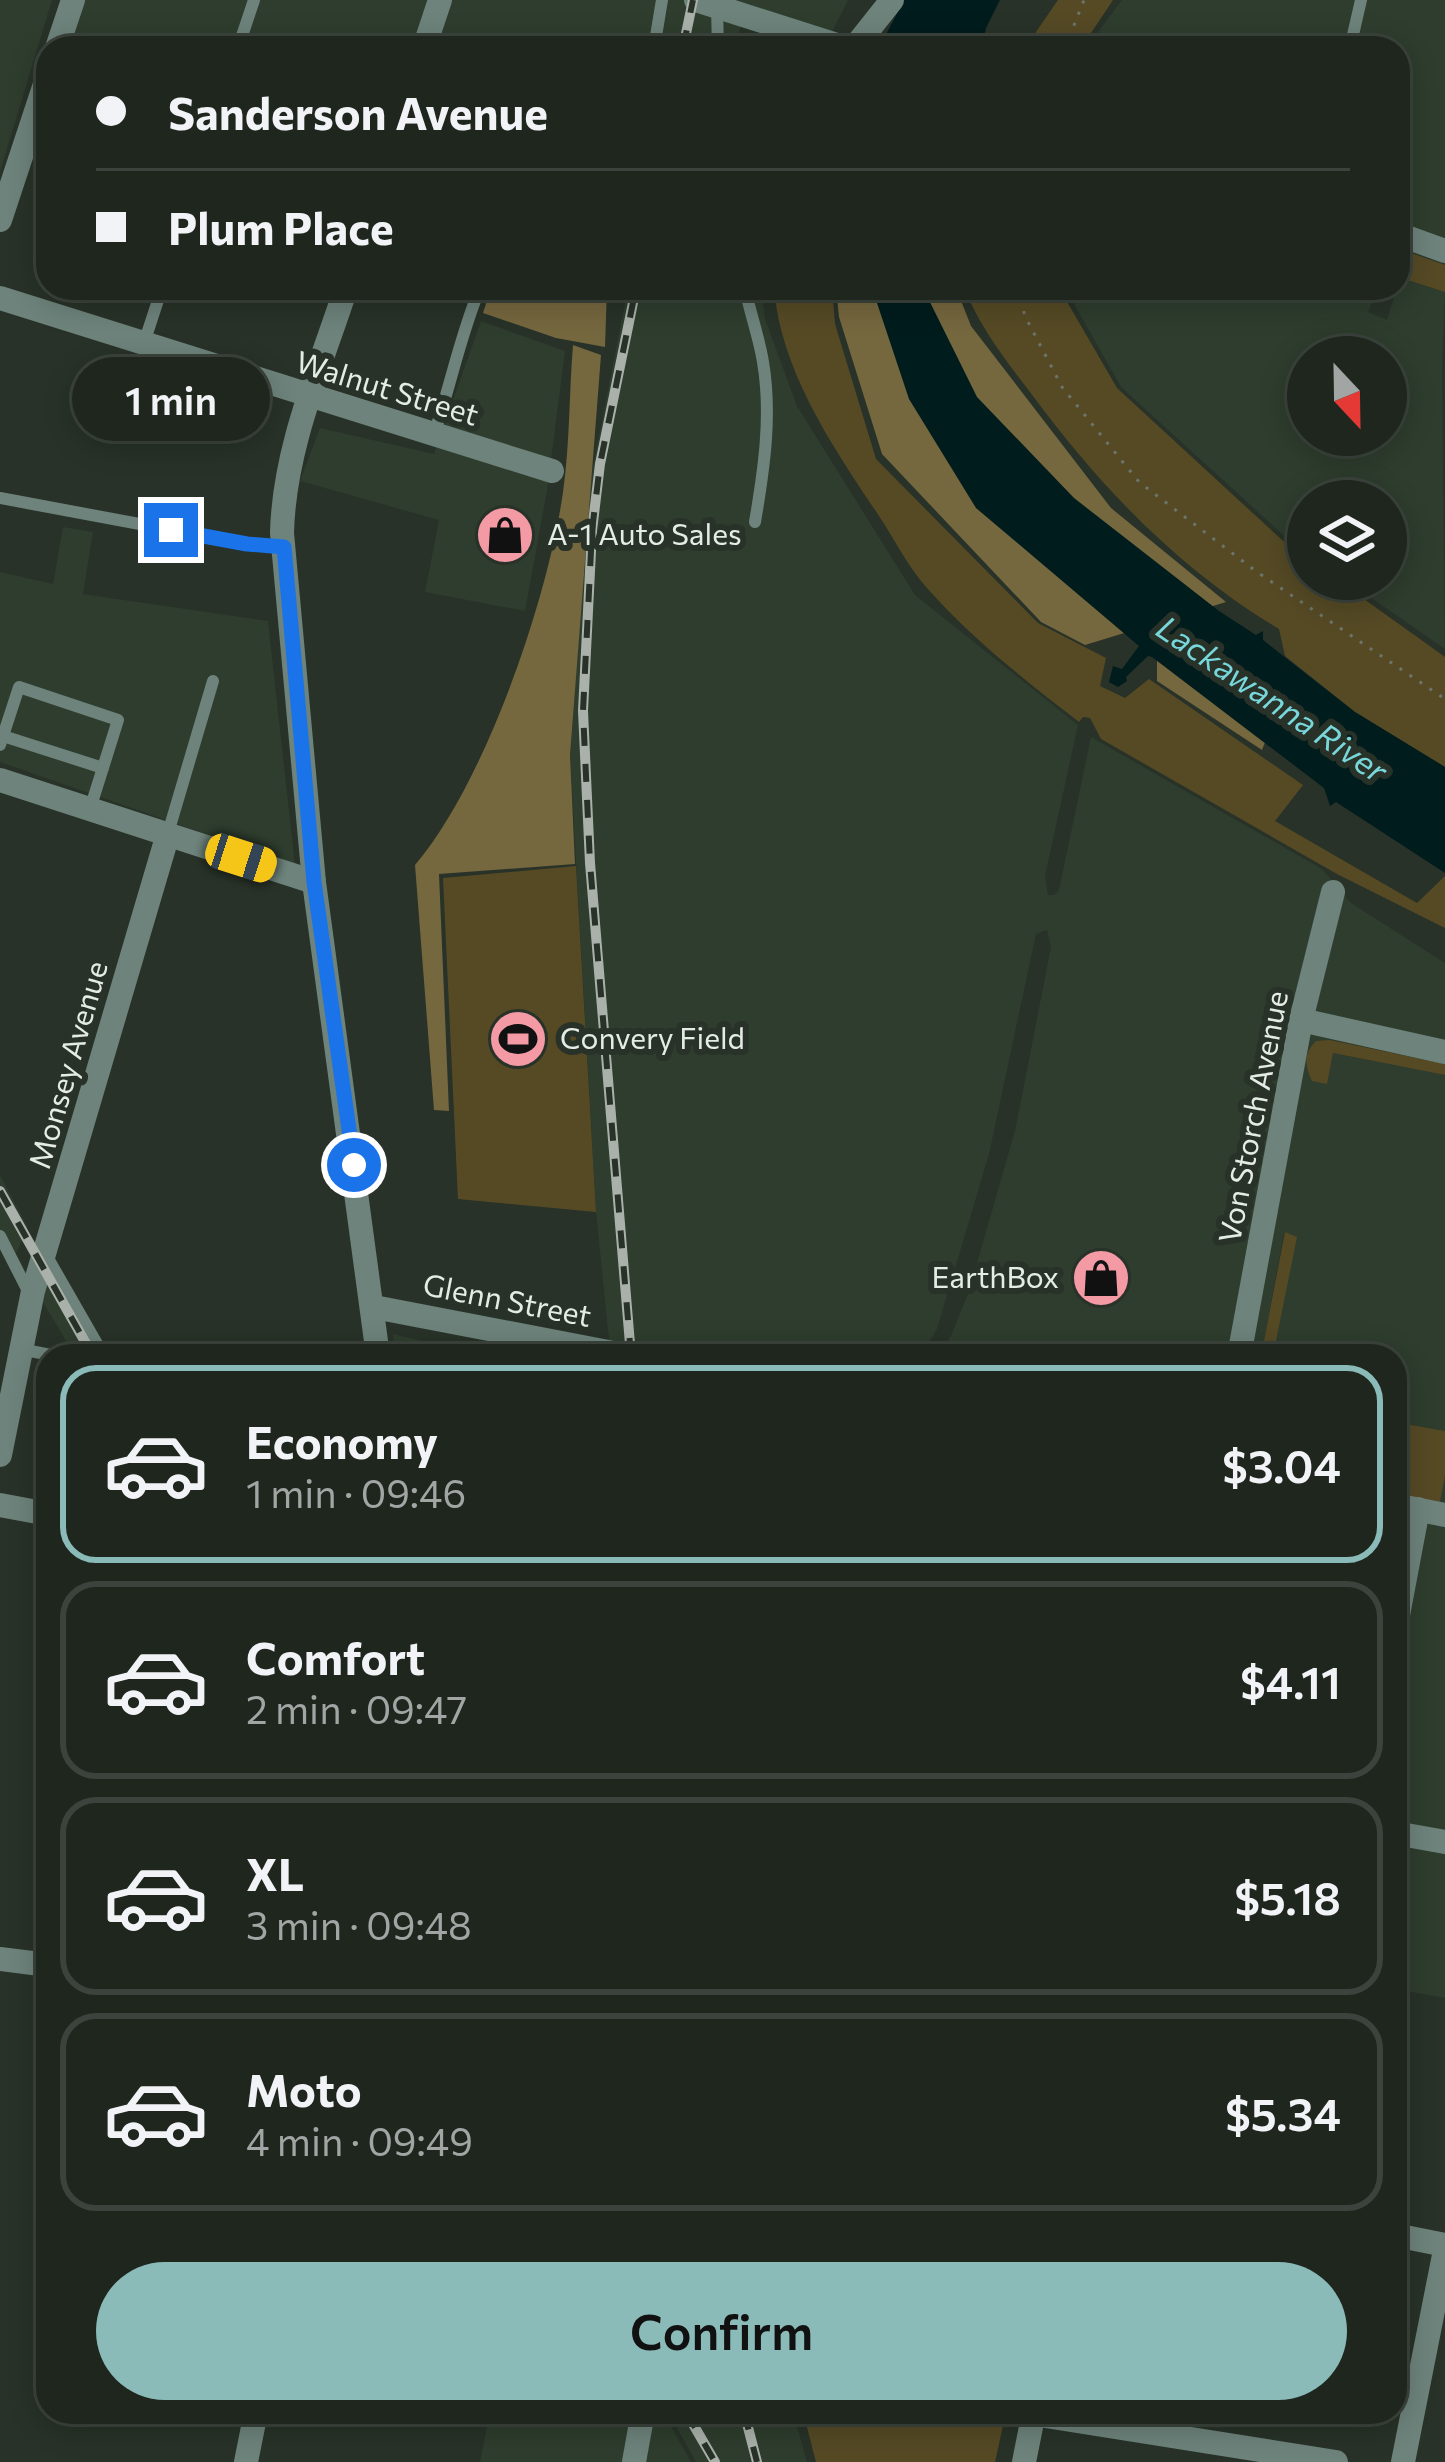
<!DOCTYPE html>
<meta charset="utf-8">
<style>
:root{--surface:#1e261e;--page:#2b322b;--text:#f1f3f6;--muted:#a1a5a4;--line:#3c433c;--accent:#8bbbb9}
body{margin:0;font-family:Commissioner,sans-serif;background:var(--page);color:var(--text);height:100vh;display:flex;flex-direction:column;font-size:45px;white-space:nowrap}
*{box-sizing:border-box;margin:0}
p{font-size:39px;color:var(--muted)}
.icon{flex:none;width:66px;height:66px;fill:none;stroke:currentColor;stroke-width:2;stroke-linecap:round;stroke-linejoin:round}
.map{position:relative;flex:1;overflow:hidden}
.details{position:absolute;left:36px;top:1344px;width:1371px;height:1080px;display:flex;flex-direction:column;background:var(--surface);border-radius:36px;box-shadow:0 6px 30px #0003,0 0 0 3px var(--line)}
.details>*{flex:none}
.hud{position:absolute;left:36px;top:36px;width:1374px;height:264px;border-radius:36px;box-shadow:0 6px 30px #0003,0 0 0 3px var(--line);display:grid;align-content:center;height:264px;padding:0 60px;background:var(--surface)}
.needle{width:78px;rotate:158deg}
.fabs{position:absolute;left:1287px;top:336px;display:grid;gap:24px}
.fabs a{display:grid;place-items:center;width:120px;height:120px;border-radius:50%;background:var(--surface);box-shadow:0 6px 30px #0003,0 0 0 3px var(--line);font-size:60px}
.end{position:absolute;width:54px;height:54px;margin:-27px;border:15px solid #1a73e8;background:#fff;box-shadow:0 0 0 6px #fff}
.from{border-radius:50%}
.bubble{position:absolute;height:84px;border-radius:42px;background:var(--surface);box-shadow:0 6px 30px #0003,0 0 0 3px var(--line);font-size:39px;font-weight:600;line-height:84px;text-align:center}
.car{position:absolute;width:36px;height:72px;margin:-36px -18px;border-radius:15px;box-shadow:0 0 9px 3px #0007;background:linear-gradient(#f5c518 24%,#345 0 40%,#f5c518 0 76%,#345 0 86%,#f5c518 0)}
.hud b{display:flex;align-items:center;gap:42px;height:114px;font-size:45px}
.hud b+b{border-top:3px solid var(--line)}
.hud i{width:30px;height:30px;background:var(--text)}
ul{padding:21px 0 0;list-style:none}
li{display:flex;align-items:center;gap:36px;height:198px;margin:0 24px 18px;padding:0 36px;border:6px solid var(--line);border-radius:36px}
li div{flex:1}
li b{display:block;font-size:45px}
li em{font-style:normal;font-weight:600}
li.active{border-color:var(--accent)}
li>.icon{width:108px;height:108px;stroke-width:1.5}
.cta{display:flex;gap:24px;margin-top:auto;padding:24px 60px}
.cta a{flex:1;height:138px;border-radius:72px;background:var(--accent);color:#111;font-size:48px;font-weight:600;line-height:138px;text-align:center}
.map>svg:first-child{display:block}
</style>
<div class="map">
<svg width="1445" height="2462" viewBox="0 0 1445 2462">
<rect width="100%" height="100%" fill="#283228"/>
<g fill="#2e3d2e" fill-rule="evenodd">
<polygon points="0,0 52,0 0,172"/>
<polygon points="83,0 848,0 832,32 747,7 734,48 67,48"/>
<polygon points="1122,0 1445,0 1445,265 1401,249 1398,255 1398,48 1086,48"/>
<path d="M1400,278L1445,292L1442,370L1445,649L1344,579H1386V501H1308V553L1281,533L1121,387L1065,288H1378L1368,312L1387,320ZM1308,357H1386V435H1308Z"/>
<polygon points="628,288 761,288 765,319 797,406 915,595 1078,725 1045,876 1048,895 1054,895 1059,890 1091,737 1322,869 1351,903 1445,963 1445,1064 1330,1040 1326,1084 1333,1053 1445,1075 1445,1431 1395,1422 1395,1356 1273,1356 1296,1237 1284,1233 1261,1356 937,1356 950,1338 968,1294 1015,1131 1051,947 1047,930 1036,934 989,1154 937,1329 921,1355 693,1356 609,1340 596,1212 570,755 591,477"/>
<polygon points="481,321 565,351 547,491 525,611 425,592 439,520 300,481 320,428 434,454"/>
<polygon points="63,527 93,532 83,594 268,621 295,865 0,762 0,572 53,584"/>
<polygon points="0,1175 28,1228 15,1256 0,1232"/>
<polygon points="48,1269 102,1356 75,1356 43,1302"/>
<polygon points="393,1334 484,1356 394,1356"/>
<polygon points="1445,1476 1445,1998 1395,1989 1395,1497 1438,1506"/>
<polygon points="490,2412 663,2412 691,2462 480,2462"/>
<polygon points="668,2412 793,2412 807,2462 696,2462"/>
</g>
<g fill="#564a25">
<polygon points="1058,0 1113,0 1081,48 1025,48"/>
<polygon points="1400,249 1445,265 1445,292 1401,278 1398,285"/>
<path d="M774,288H832L835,324L876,459L1038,623L1106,658L1100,686L1125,698L1149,679L1303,785L1275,821L1417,903L1445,876V928L1337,874L1101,739L1090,718L1083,717L1079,722C1026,681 972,639 927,588C909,568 896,542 881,519C835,450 781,373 774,288Z"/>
<path d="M964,288H1059L1117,388L1282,540L1308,559V579H1336L1445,657V767L1355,712L1285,656L1279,629C1180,570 1101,488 1033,396C1006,361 981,329 964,288Z"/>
<polygon points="576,866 596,1212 458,1199 443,878"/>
<path d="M1330,1040L1445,1064V1075L1333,1053L1327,1084L1312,1081C1305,1065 1303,1054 1316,1041Z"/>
<polygon points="1285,1232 1297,1237 1273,1356 1261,1356"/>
<polygon points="1395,1422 1445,1431 1445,1476 1439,1506 1395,1497"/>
<polygon points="803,2412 1006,2412 995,2462 816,2462"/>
</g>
<g fill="#75673e">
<polygon points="491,288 607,288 605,347 556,338 483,313"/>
<polygon points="836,288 956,288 971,326 1111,508 1226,602 1085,645 1041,622 882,454 839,317"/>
<path d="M573,345L601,355L570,755L575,864L439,874L449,1111L434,1110L415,865C485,783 548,599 563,492C570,444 569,393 573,345Z"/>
<polygon points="1157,660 1269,732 1262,750 1157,681"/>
</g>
<g fill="#001c1d">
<polygon points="904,0 1000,0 986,28 981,48 879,48"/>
<polygon points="872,288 923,288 977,397 1074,498 1219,611 1256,635 1263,631 1263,640 1355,712 1445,767 1445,873 1336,802 1330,806 1324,788 1152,657 1148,656 1126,677 1127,681 1118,687 1109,682 1113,666 1122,669 1139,646 976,508 909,399"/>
</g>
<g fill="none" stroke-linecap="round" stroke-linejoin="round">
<g stroke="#6c756c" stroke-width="3" stroke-dasharray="3 9" stroke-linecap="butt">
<polyline points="1065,48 1084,0"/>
<polyline points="1017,288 1025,316 1062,387 1139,482 1257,572 1445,699"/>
</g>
<g stroke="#6d837b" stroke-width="12">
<polyline points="717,8 718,48"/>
<polyline points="238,48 254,0"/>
<polyline points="654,48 662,0"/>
<polyline points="1350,48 1361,0"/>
<path d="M745,288C750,313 759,337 763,362C772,415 764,469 755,522"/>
<polyline points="144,343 162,288"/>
<path d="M434,434C451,384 460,336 480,288"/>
<polyline points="0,498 247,544 282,547"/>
<polyline points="3,736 103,768"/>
<polyline points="0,745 19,687 118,720 90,809"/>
<polyline points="168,833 213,681"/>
<polyline points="0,1236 29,1293"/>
<polyline points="45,1253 104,1356"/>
<polyline points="20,1349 56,1356"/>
</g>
<g stroke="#6d837b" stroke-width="24">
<polyline points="696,0 846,48"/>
<polyline points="57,48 73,0"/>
<polyline points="424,48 440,0"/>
<polyline points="854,48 892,0"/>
<polyline points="0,220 48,75"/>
<polyline points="1398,234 1445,251"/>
<path d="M346,288C320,368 284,448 282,533L314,882L378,1356"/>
<polyline points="0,298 552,471"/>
<polyline points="0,780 314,882"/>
<polyline points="1301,1020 1445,1052"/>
<polyline points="374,1307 629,1356"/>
<polyline points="1239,1356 1301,1020 1333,892"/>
<polyline points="0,1455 33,1291 168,834"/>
<polyline points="0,1505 48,1514"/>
<polyline points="1395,1505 1445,1515"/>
<polyline points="1395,1631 1418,1509"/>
<polyline points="1395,1833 1445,1842"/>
<polyline points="0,1959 48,1965"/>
<polyline points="1395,2235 1445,2245"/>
<polyline points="1033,2414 1336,2462"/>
<polyline points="246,2462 256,2412"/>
<polyline points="634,2462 643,2412"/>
<polyline points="1024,2462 1034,2412"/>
<polyline points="1403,2462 1445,2250"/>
</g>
<defs>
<g id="rail">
<polyline points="683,48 693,0"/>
<polyline points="0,1191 93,1356"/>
<polyline points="631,1356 590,863 583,711 592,531 600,464 636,288"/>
<polyline points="686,2412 715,2462"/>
<polyline points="744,2412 757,2462"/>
</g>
</defs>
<use href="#rail" stroke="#aab1aa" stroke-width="10"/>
<use href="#rail" stroke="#283228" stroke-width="6" stroke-dasharray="18" stroke-linecap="butt"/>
</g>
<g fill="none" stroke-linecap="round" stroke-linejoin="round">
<polyline stroke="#1a73e8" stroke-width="15" points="171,530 247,544 284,547 314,882 354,1165"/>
</g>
<defs>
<symbol id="shop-disc" viewBox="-11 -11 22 22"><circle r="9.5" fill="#f49aa5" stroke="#283228"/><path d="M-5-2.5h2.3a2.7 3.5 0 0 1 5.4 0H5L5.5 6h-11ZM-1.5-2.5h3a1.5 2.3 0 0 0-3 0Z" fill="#111"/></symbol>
<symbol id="stadium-disc" viewBox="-11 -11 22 22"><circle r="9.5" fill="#f49aa5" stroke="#283228"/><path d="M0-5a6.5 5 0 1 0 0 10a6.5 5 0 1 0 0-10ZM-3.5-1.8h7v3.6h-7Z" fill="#111"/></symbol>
</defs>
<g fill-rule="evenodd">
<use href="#shop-disc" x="472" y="502" width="66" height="66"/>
<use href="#stadium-disc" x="485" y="1006" width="66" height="66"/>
<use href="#shop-disc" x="1068" y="1245" width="66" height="66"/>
</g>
<g text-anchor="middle" stroke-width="12" stroke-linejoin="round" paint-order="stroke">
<g font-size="30" fill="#e5ebe5" stroke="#283228">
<text transform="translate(387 389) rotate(17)" y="10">Walnut Street</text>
<text transform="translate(69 1065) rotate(-74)" y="10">Monsey Avenue</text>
<text transform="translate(1254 1117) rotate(-79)" y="10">Von Storch Avenue</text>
<text transform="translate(507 1301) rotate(11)" y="10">Glenn Street</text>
</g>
<g font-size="30" fill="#e5ebe5" stroke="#283228" text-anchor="start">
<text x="547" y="545">A-1 Auto Sales</text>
<text x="560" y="1049">Convery Field</text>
<text x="1059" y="1288" text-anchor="end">EarthBox</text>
</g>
<g font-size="33" font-style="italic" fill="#78d7da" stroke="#283228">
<text transform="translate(1272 699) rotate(34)" y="12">Lackawanna River</text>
</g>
</g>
</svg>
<div class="fabs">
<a><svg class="needle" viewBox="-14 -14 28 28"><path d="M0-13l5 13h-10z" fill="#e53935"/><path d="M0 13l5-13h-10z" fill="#a1a5a4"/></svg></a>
<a><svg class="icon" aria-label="layers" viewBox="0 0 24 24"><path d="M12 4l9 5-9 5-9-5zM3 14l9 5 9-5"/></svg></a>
</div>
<i class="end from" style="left:354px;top:1165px"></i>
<i class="end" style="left:171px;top:530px"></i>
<div class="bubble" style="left:72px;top:357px;width:198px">1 min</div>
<i class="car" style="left:241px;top:858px;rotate:108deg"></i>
<div class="hud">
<b><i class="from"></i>Sanderson Avenue</b>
<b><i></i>Plum Place</b>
</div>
<section class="details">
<ul>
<li class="active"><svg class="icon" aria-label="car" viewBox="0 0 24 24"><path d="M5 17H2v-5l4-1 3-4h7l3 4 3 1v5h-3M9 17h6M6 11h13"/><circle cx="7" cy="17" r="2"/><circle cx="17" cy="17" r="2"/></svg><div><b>Economy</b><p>1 min · 09:46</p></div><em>$3.04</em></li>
<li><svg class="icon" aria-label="car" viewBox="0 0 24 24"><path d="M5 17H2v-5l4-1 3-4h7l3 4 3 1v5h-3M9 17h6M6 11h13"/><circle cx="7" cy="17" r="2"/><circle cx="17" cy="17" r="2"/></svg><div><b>Comfort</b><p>2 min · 09:47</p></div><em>$4.11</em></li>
<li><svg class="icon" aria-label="car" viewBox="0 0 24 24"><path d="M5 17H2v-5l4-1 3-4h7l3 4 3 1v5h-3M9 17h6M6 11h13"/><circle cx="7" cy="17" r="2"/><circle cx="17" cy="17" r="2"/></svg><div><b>XL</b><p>3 min · 09:48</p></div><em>$5.18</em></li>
<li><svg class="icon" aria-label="car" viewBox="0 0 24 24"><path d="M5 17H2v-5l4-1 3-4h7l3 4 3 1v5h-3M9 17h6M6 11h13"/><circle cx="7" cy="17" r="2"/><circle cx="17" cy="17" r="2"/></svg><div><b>Moto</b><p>4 min · 09:49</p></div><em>$5.34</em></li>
</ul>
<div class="cta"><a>Confirm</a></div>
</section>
</div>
